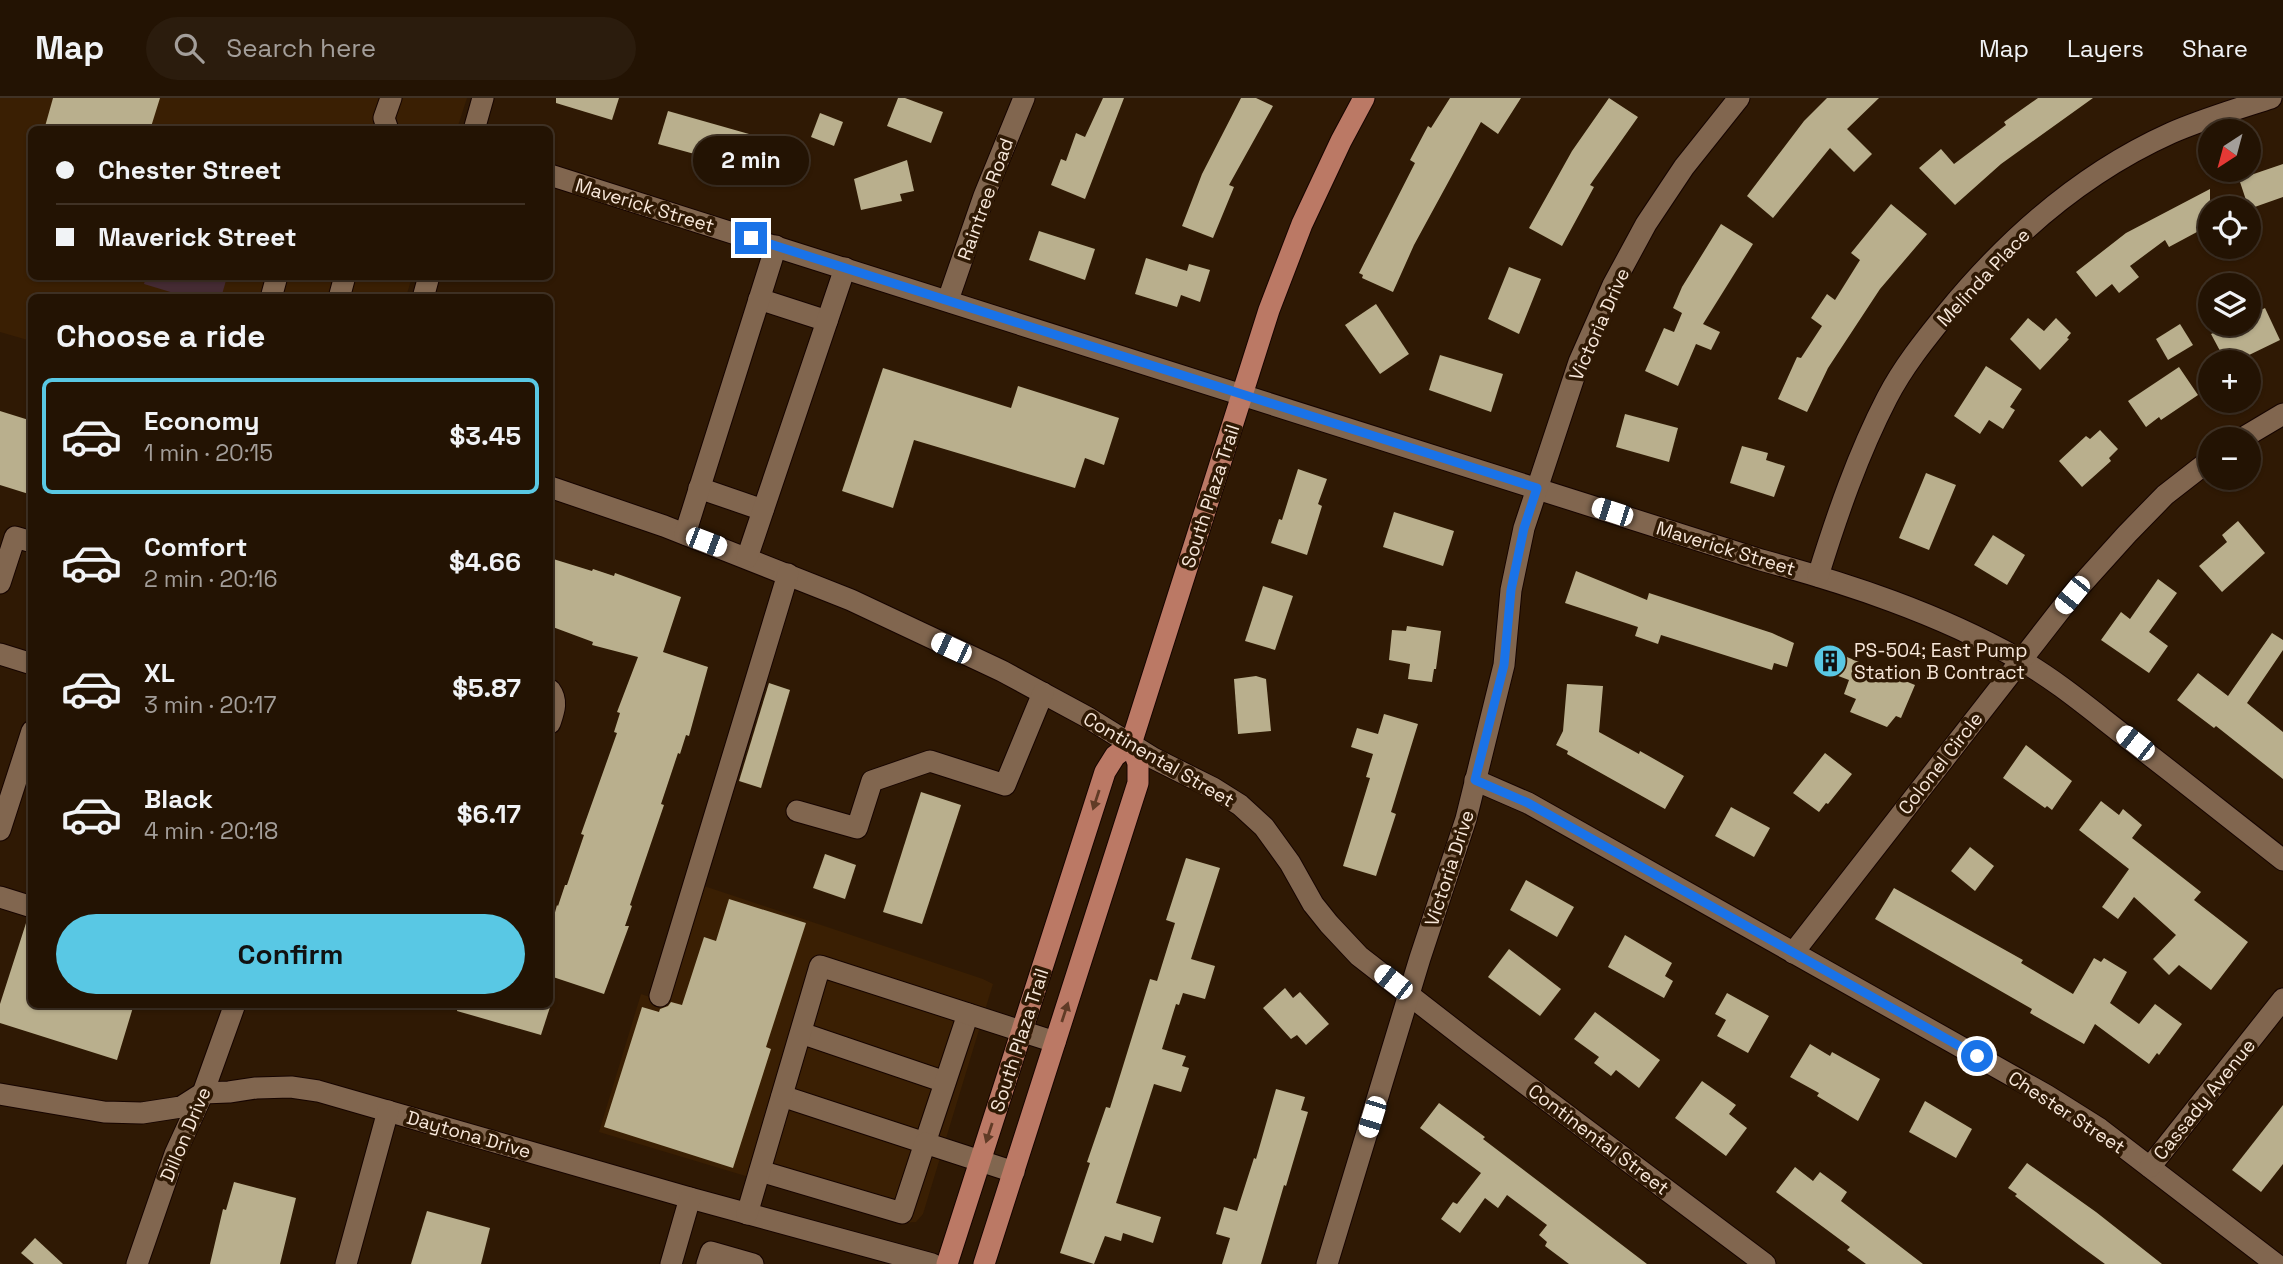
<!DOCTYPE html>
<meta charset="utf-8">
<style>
:root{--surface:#231303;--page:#2b1c0d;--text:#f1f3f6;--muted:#a39e9a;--line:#403225;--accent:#59c8e4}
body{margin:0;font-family:"Space Grotesk",sans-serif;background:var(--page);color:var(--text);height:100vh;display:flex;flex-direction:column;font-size:26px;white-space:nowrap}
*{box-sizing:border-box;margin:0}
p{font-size:23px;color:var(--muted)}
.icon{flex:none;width:38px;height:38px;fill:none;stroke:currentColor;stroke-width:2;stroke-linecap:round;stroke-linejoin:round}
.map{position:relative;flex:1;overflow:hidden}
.drawer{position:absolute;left:28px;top:196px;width:525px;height:714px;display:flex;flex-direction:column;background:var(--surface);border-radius:10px;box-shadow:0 2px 5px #0004,0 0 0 2px var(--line)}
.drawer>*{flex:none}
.banner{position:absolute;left:28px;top:28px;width:525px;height:154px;border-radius:10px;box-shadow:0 2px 5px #0004,0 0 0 2px var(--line);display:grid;align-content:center;height:154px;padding:0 28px;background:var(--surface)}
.needle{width:46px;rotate:216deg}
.tools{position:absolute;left:2198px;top:21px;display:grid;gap:14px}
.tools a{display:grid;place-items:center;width:63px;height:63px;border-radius:50%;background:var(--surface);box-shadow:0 2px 5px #0004,0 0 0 2px var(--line);font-size:35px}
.end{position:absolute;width:32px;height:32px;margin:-16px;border:9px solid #1a73e8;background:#fff;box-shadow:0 0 0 4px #fff}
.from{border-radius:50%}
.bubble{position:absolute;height:49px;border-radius:24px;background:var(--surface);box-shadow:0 2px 5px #0004,0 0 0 2px var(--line);font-size:23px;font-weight:800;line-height:49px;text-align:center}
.car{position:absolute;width:21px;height:42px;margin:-21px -10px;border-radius:9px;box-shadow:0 0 5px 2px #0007;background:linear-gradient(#fff 24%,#345 0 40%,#fff 0 76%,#345 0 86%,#fff 0)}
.banner b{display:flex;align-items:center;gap:24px;height:66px;font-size:26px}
.banner b+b{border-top:2px solid var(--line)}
.banner i{width:18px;height:18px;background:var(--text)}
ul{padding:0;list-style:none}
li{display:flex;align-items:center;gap:21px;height:116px;margin:0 14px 10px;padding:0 14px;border:4px solid transparent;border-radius:10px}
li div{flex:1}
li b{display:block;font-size:26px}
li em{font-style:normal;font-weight:800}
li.active{border-color:var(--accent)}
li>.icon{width:63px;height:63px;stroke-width:1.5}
h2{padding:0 28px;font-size:32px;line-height:84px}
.cta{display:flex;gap:14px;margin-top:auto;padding:14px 28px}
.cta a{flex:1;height:80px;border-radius:42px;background:var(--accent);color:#111;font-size:28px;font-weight:800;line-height:80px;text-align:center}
header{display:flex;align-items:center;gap:42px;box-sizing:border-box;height:98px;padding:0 35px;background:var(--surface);border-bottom:2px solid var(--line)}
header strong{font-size:33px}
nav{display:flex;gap:38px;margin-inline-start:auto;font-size:24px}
.search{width:490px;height:63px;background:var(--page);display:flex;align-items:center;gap:18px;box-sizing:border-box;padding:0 24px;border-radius:38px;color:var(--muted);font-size:26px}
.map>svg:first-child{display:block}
</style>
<header>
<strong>Map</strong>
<div class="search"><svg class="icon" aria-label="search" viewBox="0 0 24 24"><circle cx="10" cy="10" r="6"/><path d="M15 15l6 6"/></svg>Search here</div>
<nav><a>Map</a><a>Layers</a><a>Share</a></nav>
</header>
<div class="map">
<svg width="2283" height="1166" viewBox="0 0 2283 1166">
<rect width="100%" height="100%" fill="#2f1904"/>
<g fill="#3a1f03">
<polygon points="0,0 467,0 457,31 32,32 32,178 412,179 406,199 32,200 31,243 0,234"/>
<polygon points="698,786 983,881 993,886 923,1116 916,1124 902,1125 599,1034 641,896 659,902"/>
</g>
<polygon fill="#452b33" points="146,179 146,178 227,179 221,200 187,199 144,186"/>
<g fill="#b9af8d">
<polygon points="53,0 160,0 150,32 44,32"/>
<polygon points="556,0 619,0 612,22 556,5"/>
<polygon points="898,0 905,0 943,14 931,45 887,28"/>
<polygon points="1103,0 1124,0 1085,101 1051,87 1061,61 1066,63 1076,35 1085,39"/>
<polygon points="1241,0 1256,0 1273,8 1229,87 1234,89 1213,140 1182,128 1202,76"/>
<polygon points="1450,0 1521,0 1498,36 1481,24 1414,147 1393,194 1362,180 1363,177 1359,175 1415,65 1410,62 1428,28 1431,30"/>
<polygon points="1609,0 1638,19 1590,87 1594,89 1562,148 1529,130 1572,53"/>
<polygon points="1827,0 1879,0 1847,31 1872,56 1854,74 1830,50 1773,120 1747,98 1804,23"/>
<polygon points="2038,0 2093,0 2001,66 1955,107 1919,70 1941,51 1954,66 2006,27 2004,24"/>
<polygon points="668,13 802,51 793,83 658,46"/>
<polygon points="820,15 843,24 834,48 811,39"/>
<polygon points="907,62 914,93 900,96 902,103 861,112 854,81"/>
<polygon points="2283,66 2283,99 2249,111 2239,81"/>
<polygon points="2210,91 2210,127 2169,149 2165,142 2130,168 2139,179 2119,195 2112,186 2096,199 2076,174 2126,135"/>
<polygon points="1891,106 1927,136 1880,191 1828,270 1807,314 1778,301 1797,259 1801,260 1822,228 1811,220 1827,196 1835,202 1860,162 1851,155"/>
<polygon points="1721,126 1753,146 1703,226 1720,234 1711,252 1696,246 1678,288 1645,273 1664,230 1674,234 1682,215 1673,210 1682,189"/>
<polygon points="1039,133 1095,151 1085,182 1029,162"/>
<polygon points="1146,160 1187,173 1189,166 1210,172 1200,204 1181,197 1177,209 1135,196"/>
<polygon points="1509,169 1541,181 1519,236 1488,221"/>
<polygon points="1376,206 1409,256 1380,276 1345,227"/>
<polygon points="2265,210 2280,242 2247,258 2250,264 2226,264 2211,236 2233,226 2249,226 2249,218"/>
<polygon points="2028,220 2044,233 2056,220 2071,235 2067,240 2069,241 2040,272 2010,241"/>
<polygon points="2180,226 2193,247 2168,262 2156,241"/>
<polygon points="1440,257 1503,276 1491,314 1429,292"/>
<polygon points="1986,268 2022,291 2010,309 2015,312 2003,331 1989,322 1980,336 1954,318"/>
<polygon points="2179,269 2198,297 2161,322 2159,319 2146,329 2128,303"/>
<polygon points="883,270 1011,310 1018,288 1119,320 1104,367 1085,360 1075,390 914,342 893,410 842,393"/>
<polygon points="0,313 32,323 32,397 0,387"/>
<polygon points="1625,316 1678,330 1669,364 1616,349"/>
<polygon points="2100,332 2118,351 2109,360 2111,363 2082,389 2059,363 2086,338 2090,341"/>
<polygon points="1742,348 1768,355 1766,362 1785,368 1774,399 1730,385"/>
<polygon points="1298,371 1327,381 1318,406 1322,408 1307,457 1271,445 1279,421 1282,422"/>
<polygon points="1926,375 1956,387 1929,452 1899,440"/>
<polygon points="1394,414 1454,433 1443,468 1383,449"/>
<polygon points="2238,423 2265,455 2222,494 2199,468 2227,444 2222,437"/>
<polygon points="1993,437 2025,457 2007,487 1974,467"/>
<polygon points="550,460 592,473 593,471 614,478 615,475 681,499 663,554 708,569 689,638 686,637 680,656 678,655 661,706 664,707 630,807 632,808 625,828 629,828 604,896 550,878 550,833 557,807 558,808 565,787 567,787 584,737 581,736 617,635 614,634 620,615 617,614 638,559 592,547 593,544 550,528"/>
<polygon points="1576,473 1647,502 1649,495 1772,535 1794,545 1787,569 1774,565 1772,572 1661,537 1658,546 1635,538 1638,529 1565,505"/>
<polygon points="2158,481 2177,495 2149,534 2168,548 2149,575 2101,542 2121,514 2130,521"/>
<polygon points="1263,488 1293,498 1275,552 1245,543"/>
<polygon points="1407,528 1441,533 1436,571 1434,571 1432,584 1408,581 1410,566 1389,562 1392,532 1406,533"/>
<polygon points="2272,535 2283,542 2283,552 2247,605 2283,634 2283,681 2216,628 2214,630 2177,602 2198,575 2228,598"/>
<polygon points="1825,550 1915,587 1901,620 1896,618 1887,629 1850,614 1856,601 1844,596 1849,582 1817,570"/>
<polygon points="1256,578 1266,581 1271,633 1238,636 1234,581"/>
<polygon points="769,585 790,592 761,690 739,683"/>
<polygon points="1567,586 1603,588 1599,634 1639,656 1640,653 1684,678 1665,711 1567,656 1568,653 1556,647 1563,633"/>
<polygon points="1384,616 1418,626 1391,714 1396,716 1376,778 1343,768 1370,680 1366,679 1373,656 1351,649 1357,630 1378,636"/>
<polygon points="2026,647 2072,683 2052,712 2047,708 2045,710 2003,680"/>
<polygon points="1825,655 1852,676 1828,706 1826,705 1819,714 1793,695"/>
<polygon points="921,694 961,707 922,826 883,814"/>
<polygon points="2101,703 2119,717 2123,711 2142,727 2132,740 2201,794 2194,802 2248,844 2211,892 2179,867 2169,877 2153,861 2176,837 2134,799 2118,821 2102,809 2129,771 2079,732"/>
<polygon points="1731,709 1770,730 1754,759 1715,738"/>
<polygon points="1970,749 1994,768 1975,793 1951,773"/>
<polygon points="825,756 856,767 845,801 813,790"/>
<polygon points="1186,760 1220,770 1191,861 1215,868 1205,901 1183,895 1179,907 1176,906 1162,951 1186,958 1182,968 1189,970 1181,994 1154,986 1116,1105 1161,1119 1153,1145 1123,1135 1121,1143 1105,1138 1094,1166 1060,1155 1090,1065 1087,1064 1106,1009 1110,1010 1150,881 1157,883 1175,825 1166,822"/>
<polygon points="1526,782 1574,809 1557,839 1510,812"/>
<polygon points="1894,790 2023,862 2021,865 2073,896 2094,860 2101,864 2104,860 2127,874 2110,905 2139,926 2155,906 2182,926 2159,957 2157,955 2149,966 2095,926 2084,946 2030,915 2032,911 1875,821"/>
<polygon points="729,801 806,825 766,949 771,951 733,1070 604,1029 642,909 659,914 660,911 668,908 671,904 682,907 704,839 716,843"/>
<polygon points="27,822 32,823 32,906 134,906 117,962 0,925 0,906"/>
<polygon points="1625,837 1672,865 1665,878 1673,883 1664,900 1608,869"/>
<polygon points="1509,851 1561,891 1540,918 1488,879"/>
<polygon points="1285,890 1293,900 1300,894 1329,926 1306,947 1297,937 1291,941 1263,910"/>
<polygon points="1727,895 1769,918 1748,955 1717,938 1726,922 1715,916"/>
<polygon points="458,906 551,906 541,937 457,913"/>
<polygon points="1595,914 1660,962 1639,990 1616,972 1611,978 1594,965 1599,959 1574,941"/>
<polygon points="1810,946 1830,958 1832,954 1880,981 1858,1023 1817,998 1819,995 1790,979"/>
<polygon points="1702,983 1736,1007 1729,1016 1747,1030 1726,1058 1675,1020"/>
<polygon points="1276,991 1305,999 1301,1012 1308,1014 1286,1088 1284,1087 1261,1166 1222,1166 1230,1140 1216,1136 1224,1109 1237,1113 1254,1060 1256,1061"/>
<polygon points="1925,1003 1972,1031 1956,1060 1909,1034"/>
<polygon points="1439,1005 1485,1039 1483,1041 1647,1166 1569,1166 1545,1148 1547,1144 1539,1137 1547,1127 1507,1097 1498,1110 1485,1100 1460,1135 1441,1121 1453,1104 1457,1106 1481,1075 1420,1030"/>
<polygon points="2283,1007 2283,1066 2261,1094 2232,1072"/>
<polygon points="2027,1065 2096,1114 2162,1166 2105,1166 2079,1147 2015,1098 2017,1096 2008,1090"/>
<polygon points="1795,1069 1813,1083 1820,1074 1847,1094 1841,1103 1923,1166 1866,1166 1847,1152 1850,1149 1776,1094"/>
<polygon points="234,1084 296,1100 280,1166 210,1166 223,1111 226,1112"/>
<polygon points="427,1113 490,1130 481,1166 411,1166"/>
<polygon points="35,1140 63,1166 34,1166 21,1155"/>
</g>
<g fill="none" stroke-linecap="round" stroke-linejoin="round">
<defs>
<g id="minor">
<polyline points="388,32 384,20 391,0"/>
<polyline points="474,32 483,0"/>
<path d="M550,77L1761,462C1849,486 1937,515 2017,560C2056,582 2090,611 2125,638C2178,679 2231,721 2283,762"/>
<polyline points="271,200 277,178"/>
<polyline points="339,200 345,178"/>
<polyline points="423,200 429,178"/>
<polyline points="759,201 827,223"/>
<polyline points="948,202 984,98 1024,0"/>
<polyline points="2241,341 2283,316"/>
<polyline points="550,389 664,428 851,502 1002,573 1087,619 1153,660 1213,690 1240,707 1264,729 1290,765 1313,806 1329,826 1359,858 1471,945 1765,1166"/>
<polyline points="699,390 763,412"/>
<polyline points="685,436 776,148"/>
<polyline points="747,460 845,170"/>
<path d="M1818,478C1837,417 1858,356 1887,300C1903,269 1924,243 1945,217C2006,142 2082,75 2171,35C2203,21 2237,11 2271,0"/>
<polyline points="0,485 15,439 32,444"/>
<polyline points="0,556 32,566"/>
<path d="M550,592C558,603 554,613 550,625"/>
<polyline points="1475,682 1528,705 2046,997 2100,1031 2276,1166"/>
<polyline points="797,713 857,730 872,683 930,663 1005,687 1043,595"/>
<polyline points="0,732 32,633"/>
<polyline points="0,799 32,809"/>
<polyline points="1793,855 2072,497 2127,436 2165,397 2210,362"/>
<polyline points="660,898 788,476"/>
<polyline points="801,935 945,984"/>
<polyline points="0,996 104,1014 142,1015 181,1009 203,995 229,994 256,990 291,989 318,993 690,1100 932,1166"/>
<polyline points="782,998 925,1045 968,916"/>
<polyline points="2150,1069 2283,901"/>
<polyline points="760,1073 902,1115 925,1045 1014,1074"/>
<polyline points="747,1116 820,868 1055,944"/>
<polyline points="137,1166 175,1056 203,995 235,906"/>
<polyline points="346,1166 388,1013"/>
<polyline points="671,1166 690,1100"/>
<polyline points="707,1166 711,1154 753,1166"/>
<polyline points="1327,1166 1420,860 1466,721 1504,567 1511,492 1524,430 1579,264 1613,187 1646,126 1684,69 1739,0"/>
</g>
<g id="major">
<polyline points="947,1166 1105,674 1115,658 1131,646 1269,212 1302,126 1341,43 1364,0"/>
<polyline points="984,1166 1138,685 1138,665 1131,646"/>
</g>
</defs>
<use href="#minor" stroke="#160400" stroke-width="23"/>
<use href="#major" stroke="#160400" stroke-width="23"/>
<use href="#minor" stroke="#81664f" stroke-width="21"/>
<use href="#major" stroke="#bb7965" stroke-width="21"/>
</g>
<defs><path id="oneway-solid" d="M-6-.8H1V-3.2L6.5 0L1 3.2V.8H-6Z" transform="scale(1.75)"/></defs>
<g fill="#603b26">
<use href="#oneway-solid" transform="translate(1096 702) rotate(108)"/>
<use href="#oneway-solid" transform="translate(1065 914) rotate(-72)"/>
<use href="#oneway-solid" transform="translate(989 1035) rotate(108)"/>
</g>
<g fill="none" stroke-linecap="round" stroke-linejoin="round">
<polyline stroke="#1a73e8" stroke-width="9" points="751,140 1537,390 1524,430 1511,492 1504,567 1475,682 1528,705 1977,958"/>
</g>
<defs>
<symbol id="building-disc" viewBox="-11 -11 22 22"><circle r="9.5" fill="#59c8e4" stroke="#2f1904"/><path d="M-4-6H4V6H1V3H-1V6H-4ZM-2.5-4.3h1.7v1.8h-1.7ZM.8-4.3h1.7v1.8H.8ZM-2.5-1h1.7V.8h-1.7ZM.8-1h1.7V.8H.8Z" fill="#111"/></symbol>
</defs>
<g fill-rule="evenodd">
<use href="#building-disc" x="1811" y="544" width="38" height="38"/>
</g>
<g text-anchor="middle" stroke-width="7" stroke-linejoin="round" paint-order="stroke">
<g font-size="19" fill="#f7e7da" stroke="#2f1904">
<text transform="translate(985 101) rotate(-70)" y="7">Raintree Road</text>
<text transform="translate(645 107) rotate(17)" y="7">Maverick Street</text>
<text transform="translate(1983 179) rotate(-47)" y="7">Melinda Place</text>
<text transform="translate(1599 226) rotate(-66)" y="7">Victoria Drive</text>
<text transform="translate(1210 398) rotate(-72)" y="7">South Plaza Trail</text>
<text transform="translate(1726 450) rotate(17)" y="7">Maverick Street</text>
<text transform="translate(1159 661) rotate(30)" y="7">Continental Street</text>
<text transform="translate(1940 665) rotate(-52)" y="7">Colonel Circle</text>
<text transform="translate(1449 770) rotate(-72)" y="7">Victoria Drive</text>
<text transform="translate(1019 942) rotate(-72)" y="7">South Plaza Trail</text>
<text transform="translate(2204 1001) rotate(-51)" y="7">Cassady Avenue</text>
<text transform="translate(2067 1014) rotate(33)" y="7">Chester Street</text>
<text transform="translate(185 1036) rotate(-67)" y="7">Dillon Drive</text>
<text transform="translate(469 1036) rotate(16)" y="7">Daytona Drive</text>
<text transform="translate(1599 1041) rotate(37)" y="7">Continental Street</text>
</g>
<g font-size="19" fill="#f7e7da" stroke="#2f1904" text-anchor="start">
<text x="1854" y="559">PS-504; East Pump<tspan x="1854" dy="22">Station B Contract</tspan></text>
</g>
</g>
</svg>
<div class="tools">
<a><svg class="needle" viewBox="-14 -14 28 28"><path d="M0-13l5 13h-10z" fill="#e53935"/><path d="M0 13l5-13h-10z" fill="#a39e9a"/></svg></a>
<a><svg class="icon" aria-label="locate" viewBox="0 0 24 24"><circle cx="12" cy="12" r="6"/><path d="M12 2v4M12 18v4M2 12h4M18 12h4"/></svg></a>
<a><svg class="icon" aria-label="layers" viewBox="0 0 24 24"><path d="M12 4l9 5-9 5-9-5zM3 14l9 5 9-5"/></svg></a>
<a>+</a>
<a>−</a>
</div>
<i class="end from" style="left:1977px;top:958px"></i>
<i class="end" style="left:751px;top:140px"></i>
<div class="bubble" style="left:693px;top:38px;width:116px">2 min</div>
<i class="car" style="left:1612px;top:414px;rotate:288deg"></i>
<i class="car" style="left:706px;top:444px;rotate:111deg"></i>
<i class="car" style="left:2072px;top:497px;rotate:219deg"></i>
<i class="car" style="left:951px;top:550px;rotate:295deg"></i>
<i class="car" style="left:2135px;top:645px;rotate:308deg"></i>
<i class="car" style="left:1393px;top:884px;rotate:308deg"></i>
<i class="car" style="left:1372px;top:1019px;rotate:197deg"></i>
<div class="banner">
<b><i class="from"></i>Chester Street</b>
<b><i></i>Maverick Street</b>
</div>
<section class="drawer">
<h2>Choose a ride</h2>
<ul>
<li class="active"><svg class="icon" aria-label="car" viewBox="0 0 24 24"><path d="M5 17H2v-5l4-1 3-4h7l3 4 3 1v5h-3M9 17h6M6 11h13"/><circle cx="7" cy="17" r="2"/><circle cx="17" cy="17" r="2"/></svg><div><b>Economy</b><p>1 min · 20:15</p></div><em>$3.45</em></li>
<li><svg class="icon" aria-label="car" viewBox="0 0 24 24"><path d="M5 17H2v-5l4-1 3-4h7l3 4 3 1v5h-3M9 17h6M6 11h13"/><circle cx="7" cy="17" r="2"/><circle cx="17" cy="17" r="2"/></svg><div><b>Comfort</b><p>2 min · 20:16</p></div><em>$4.66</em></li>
<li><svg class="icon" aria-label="car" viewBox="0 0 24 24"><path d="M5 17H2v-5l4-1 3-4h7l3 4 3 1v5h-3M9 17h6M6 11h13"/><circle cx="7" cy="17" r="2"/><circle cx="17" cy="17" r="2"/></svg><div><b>XL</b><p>3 min · 20:17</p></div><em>$5.87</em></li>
<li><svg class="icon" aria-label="car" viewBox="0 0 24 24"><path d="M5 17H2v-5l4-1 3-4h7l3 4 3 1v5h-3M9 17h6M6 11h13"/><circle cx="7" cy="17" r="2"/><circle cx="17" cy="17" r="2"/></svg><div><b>Black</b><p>4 min · 20:18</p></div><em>$6.17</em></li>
</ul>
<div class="cta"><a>Confirm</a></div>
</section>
</div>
